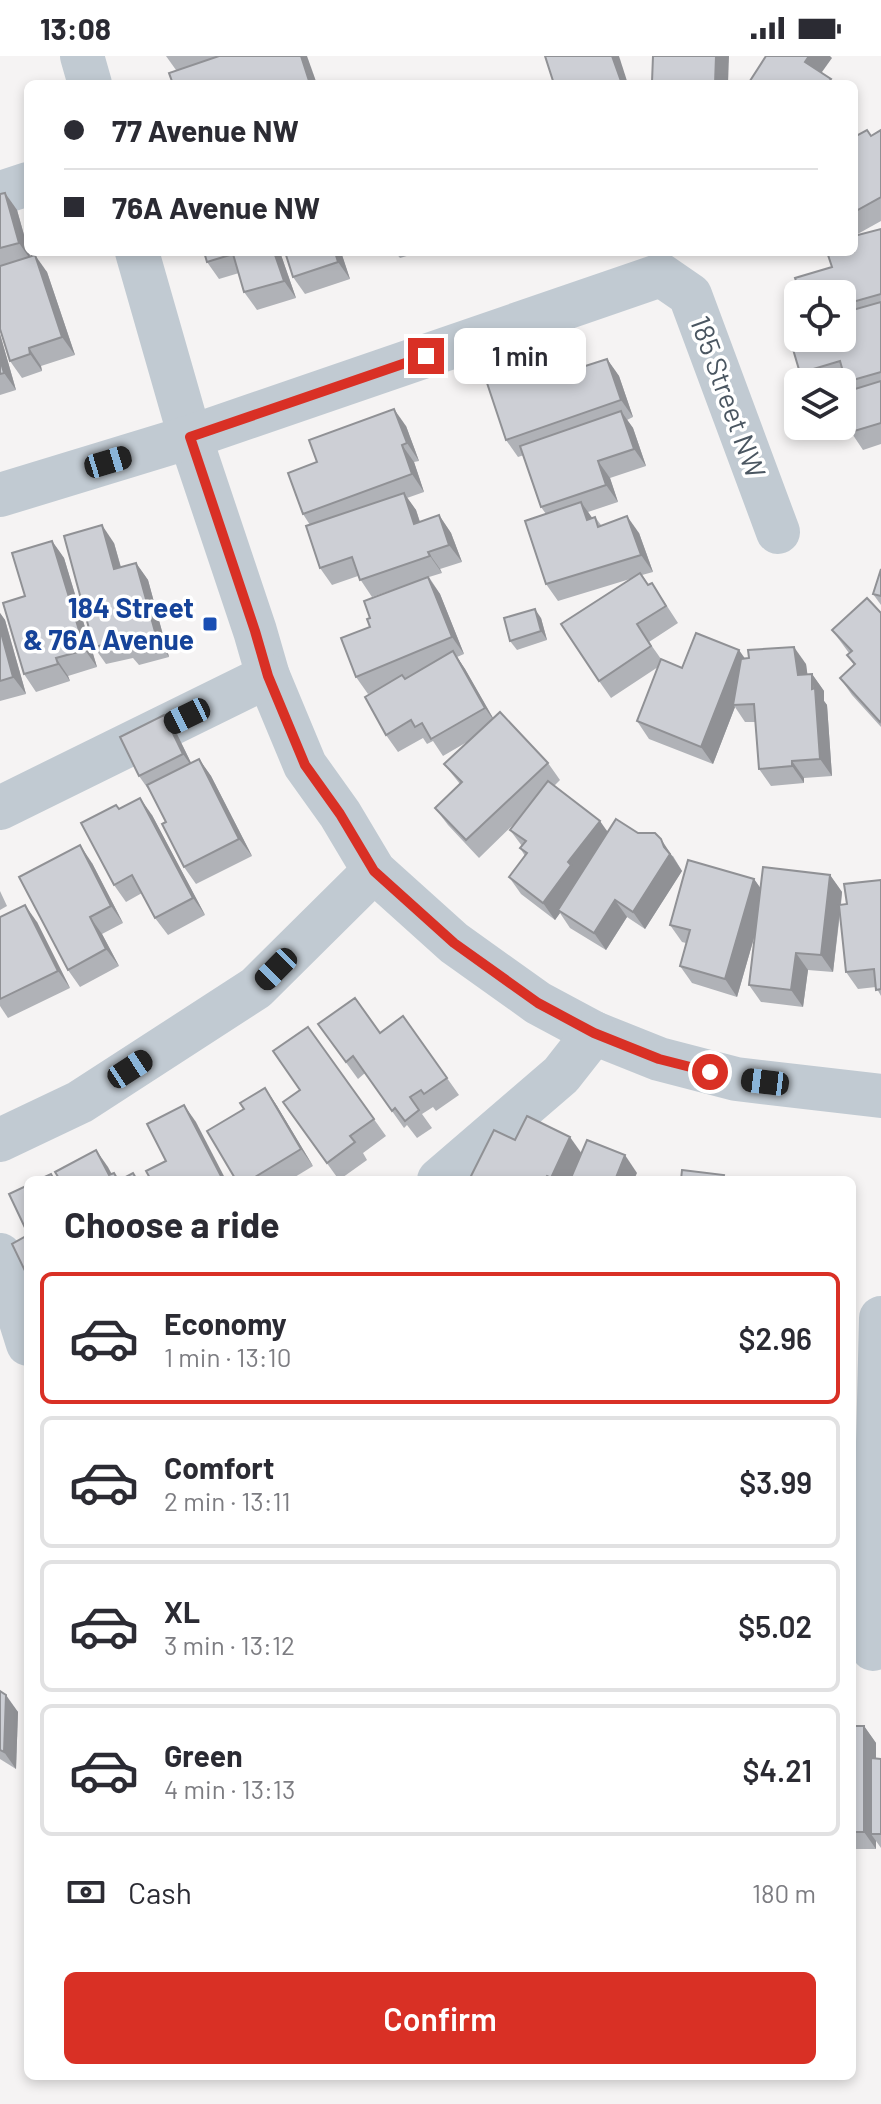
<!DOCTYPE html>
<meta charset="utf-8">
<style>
:root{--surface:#fff;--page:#f7f7f7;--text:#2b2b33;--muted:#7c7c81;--line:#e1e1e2;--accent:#d93025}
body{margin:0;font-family:Barlow,sans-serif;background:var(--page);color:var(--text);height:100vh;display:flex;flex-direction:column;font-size:30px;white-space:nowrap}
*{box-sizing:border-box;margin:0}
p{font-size:26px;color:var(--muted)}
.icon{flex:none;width:44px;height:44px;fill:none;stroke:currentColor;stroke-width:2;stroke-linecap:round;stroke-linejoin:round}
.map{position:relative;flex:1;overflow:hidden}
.sheet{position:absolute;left:24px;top:1120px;width:832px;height:904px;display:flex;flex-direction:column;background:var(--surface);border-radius:12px;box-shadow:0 4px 12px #0003}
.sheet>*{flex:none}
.hud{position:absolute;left:24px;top:24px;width:834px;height:176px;border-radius:12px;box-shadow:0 4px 12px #0003;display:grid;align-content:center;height:176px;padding:0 40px;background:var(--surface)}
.fabs{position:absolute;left:784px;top:224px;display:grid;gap:16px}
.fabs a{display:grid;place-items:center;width:72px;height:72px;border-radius:12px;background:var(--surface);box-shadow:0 4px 12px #0003;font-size:40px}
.end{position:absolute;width:36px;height:36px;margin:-18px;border:10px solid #d93025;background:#fff;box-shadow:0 0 0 4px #fff}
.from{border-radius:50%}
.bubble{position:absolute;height:56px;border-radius:12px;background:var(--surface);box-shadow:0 4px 12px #0003;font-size:26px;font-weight:600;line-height:56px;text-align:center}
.car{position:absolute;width:24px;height:48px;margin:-24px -12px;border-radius:10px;box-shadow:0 0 6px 2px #0007;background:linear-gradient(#222 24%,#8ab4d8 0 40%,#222 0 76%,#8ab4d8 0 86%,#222 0)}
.hud b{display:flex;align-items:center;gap:28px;height:76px;font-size:30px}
.hud b+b{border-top:2px solid var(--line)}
.hud i{width:20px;height:20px;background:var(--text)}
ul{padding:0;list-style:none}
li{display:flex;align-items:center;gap:24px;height:132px;margin:0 16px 12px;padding:0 24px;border:4px solid var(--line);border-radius:12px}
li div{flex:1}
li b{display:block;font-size:30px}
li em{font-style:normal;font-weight:600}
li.on{border-color:var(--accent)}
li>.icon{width:72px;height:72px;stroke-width:1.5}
h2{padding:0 40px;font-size:36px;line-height:96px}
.pay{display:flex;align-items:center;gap:20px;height:88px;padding:0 40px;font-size:30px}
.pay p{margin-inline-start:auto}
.cta{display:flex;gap:16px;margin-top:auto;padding:16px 40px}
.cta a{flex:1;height:92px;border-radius:12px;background:var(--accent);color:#fff;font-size:32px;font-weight:600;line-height:92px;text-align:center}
.status{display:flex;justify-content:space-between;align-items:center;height:56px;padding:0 40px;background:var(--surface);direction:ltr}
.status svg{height:22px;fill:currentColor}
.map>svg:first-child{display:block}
</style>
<div class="status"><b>13:08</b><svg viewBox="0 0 49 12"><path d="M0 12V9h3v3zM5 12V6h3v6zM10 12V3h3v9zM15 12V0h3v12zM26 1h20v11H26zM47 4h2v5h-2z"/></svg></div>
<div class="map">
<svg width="881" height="2048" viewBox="0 0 881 2048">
<rect width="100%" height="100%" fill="#f5f3f3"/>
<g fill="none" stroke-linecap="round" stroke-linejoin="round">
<g stroke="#c1cad2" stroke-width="44">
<polyline points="82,0 90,28"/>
<polyline points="0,137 28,128"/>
<polyline points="137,196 190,381 255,575 268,620 305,709 340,758 374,815 454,887 538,947 594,977 659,1003 736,1023 881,1040"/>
<polyline points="0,439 190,381 661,219 690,239 778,476"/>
<polyline points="0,752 268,620"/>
<polyline points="0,1084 80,1046 256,932 374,815"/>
<polyline points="439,1124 561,1019 594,977"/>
<polyline points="0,1199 28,1288"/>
<polyline points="873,1593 881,1262"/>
</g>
</g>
<g fill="#b0b2b7">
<polygon points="166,0 307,0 176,14"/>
<polygon points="881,74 881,165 854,180 854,81 871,80"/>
<polygon points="5,137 17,154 30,200 47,216 75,299 41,310 42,315 22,322 10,305 0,273 0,138"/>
<polygon points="881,173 881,388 863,394 851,376 852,334 846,324 840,326 806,326 800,317 842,282 842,238 832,211"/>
<polygon points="204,196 280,196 296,242 257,254 244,236 239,217 219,223 207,206"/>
<polygon points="341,196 350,223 305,238 293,221"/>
<polygon points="395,196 420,196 400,202"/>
<polygon points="0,278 16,334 0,339"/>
<polygon points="565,291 577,308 578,313 607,303 619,320 633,361 627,364 633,372 646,410 610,422 618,446 588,456 592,462 595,461 601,469 639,477 653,516 642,519 649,529 652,527 678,567 649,586 661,603 682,612 745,602 806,608 807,618 812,618 824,635 824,645 827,649 832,720 804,722 804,727 771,730 759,713 755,666 745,666 735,651 713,708 649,683 637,665 658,611 611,642 599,625 630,523 558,545 546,528 546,458 541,451 524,399 518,401 506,384"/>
<polygon points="406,370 419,405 414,406 424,436 407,442 416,454 420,466 439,459 451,477 462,506 440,513 442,517 429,521 440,538 464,598 457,601 465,613 493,662 548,707 560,724 554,730 608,776 673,800 682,815 645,873 627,861 606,894 570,872 560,857 555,864 521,838 509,821 525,800 520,792 522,790 510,774 516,766 479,802 448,769 435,752 460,728 444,708 467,686 443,700 433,685 427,688 423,682 398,696 386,679 378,634 368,638 356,621 370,571 370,562 401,531 372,541 358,520 332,529 320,512 310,469 303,458 317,406"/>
<polygon points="52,485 64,502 97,611 68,620 70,625 36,636 24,618 25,540"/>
<polygon points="114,487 121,511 136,507 148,524 169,601 139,609 133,602 106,608 94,591"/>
<polygon points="881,513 881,549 873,538"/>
<polygon points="0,557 5,564 26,638 0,645"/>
<polygon points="881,557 881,671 852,639 840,622 854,609 847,599 849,597 832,574"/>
<polygon points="541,562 547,584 517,594 510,585"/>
<polygon points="164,659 176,676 191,707 199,703 211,720 252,800 196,828 184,811 166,766 151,737 139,720"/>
<polygon points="119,753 152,759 205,859 168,879 155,862 142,837 126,846 114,829"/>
<polygon points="92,807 123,867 102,878 119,910 80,931 68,914"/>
<polygon points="830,819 842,836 841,849 847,848 881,824 881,940 876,931 858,933 846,916 840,858 833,916 808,914 803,951 761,946 749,929 756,875 737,941 692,927 680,910 686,887 682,886 670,869 754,823 761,833"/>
<polygon points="0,835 7,850 0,854"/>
<polygon points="0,861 37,866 70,932 8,962 0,950"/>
<polygon points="318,968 380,977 447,1022 459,1039 436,1055 433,1051 422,1058 432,1072 417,1082 407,1069 404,1072 365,1017 358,1023"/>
<polygon points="308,971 386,1080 363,1097 367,1104 339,1124 283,1046 300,1034"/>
<polygon points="265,1032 277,1050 313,1110 290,1124 236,1124 244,1053"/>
<polygon points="0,1635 18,1656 16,1713 0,1703"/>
<polygon points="852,1670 864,1670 876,1687 876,1702 881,1703 881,1792 876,1785 876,1793 852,1793"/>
</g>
<g fill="#909195">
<polygon points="301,0 307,0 317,28 310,28"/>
<polygon points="612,0 619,0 628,28 622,28"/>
<polygon points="716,0 729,0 728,28 715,28"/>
<polygon points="809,0 830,0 832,2 817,23 805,6"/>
<polygon points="5,137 17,154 31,204 19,187"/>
<polygon points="274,196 280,196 296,242 284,225"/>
<polygon points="335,196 341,196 350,223 338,206"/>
<polygon points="35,199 47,216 75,299 62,281"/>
<polygon points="0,278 16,334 4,317 0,303"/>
<polygon points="565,291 577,308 585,332 573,314"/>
<polygon points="29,292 41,310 42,315 30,298"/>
<polygon points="607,303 619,320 633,361 621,344"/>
<polygon points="394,353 406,370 419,405 407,387"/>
<polygon points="621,355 633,372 646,410 634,393"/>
<polygon points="402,389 414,406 424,436 412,418"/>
<polygon points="598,405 610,422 618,446 606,429"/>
<polygon points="404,437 416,454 426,485 414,468"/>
<polygon points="581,446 593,463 587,464"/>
<polygon points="439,459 451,477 462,506 449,489"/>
<polygon points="627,460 639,477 653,516 641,499"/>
<polygon points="102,469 114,487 126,530 114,513"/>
<polygon points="52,485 64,502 97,611 85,594"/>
<polygon points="428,496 440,513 442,517 430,500"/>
<polygon points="136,507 148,524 169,601 157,583"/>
<polygon points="428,521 440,538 464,598 452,581"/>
<polygon points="535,553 541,562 547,584 541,575"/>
<polygon points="0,557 5,564 26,638 13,621 0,573"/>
<polygon points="794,591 806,608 810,636 798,619"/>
<polygon points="739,594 751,611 733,649 735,651 713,708 701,691"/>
<polygon points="453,595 465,613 497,669 485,652"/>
<polygon points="56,602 68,620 70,625 58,608"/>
<polygon points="812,618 824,635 824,645 827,649 832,720 820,703"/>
<polygon points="164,659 176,676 195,715 183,698"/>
<polygon points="199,703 211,720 252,800 239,783"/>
<polygon points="792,705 804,722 804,727 792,710"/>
<polygon points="140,742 152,759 205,859 193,842"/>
<polygon points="600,765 612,782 558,854 560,857 555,864 543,847 568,806"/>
<polygon points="661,783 682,815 645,873 633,856 664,791"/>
<polygon points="80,789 92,807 123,867 111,850"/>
<polygon points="830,819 842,836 833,916 821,899"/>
<polygon points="754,823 766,840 737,941 725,923"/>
<polygon points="615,844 627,861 606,894 594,877"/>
<polygon points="25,849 37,866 70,932 58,915"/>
<polygon points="90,861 102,878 119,910 106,893"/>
<polygon points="796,897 808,914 803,951 791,934"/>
<polygon points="265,1032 277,1050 313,1110 301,1093"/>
<polygon points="184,1049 196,1066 226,1124 223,1124"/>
<polygon points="570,1081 587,1105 578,1124 552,1124 551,1122"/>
<polygon points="96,1094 108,1111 115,1124 112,1124"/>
<polygon points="625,1099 637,1117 634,1124 615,1124"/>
<polygon points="6,1639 18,1656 16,1713 4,1696"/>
<polygon points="864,1670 876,1687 876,1778 871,1778 876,1785 876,1793 864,1776"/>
</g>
<g fill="#cdcfd5" stroke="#909195" stroke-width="2">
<polygon points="219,0 301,0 310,28 173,28 169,17"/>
<polygon points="545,0 612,0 622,28 554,28"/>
<polygon points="653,0 716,0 715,28 647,28 647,26 652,26"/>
<polygon points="766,0 809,0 805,6 831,23 827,28 748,28"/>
<polygon points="867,74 871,80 881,74 881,141 854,156 854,81"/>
<polygon points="5,137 19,187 0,192 0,138"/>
<polygon points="881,173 881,238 842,249 842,238 800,238 795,222 832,211 827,196 854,196 854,180"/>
<polygon points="204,196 274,196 284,225 244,236 233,198 207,206"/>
<polygon points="285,196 335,196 338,206 293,221"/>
<polygon points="35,199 62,281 29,292 30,298 10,305 0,273 0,210"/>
<polygon points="881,246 881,316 846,326 840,305 800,317 787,273 798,270 798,282 842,282 842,257"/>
<polygon points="565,291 573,314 607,303 621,344 506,384 484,318"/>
<polygon points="0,303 4,317 0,318"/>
<polygon points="881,325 881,367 851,376 842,349 842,337"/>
<polygon points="394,353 407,387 402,389 412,418 303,458 288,417 317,406 309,384"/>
<polygon points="621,355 634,393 598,405 606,429 541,451 520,390"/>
<polygon points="404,437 414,468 439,459 449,489 428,496 430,500 360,524 352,501 320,512 306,470"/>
<polygon points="581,446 587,464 595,461 598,471 627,460 641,499 546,528 525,465"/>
<polygon points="102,469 114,513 136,507 157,583 126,592 124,584 94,591 64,480"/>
<polygon points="52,485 85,594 56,602 58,608 24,618 3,547 25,540 12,497"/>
<polygon points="881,513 881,540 873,538"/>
<polygon points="640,517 648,529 652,527 666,550 637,568 651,590 599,625 561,568"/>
<polygon points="428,521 452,581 356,621 341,582 370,571 367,563 370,562 364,545"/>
<polygon points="867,542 881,557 881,664 880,666 840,622 855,608 847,599 852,595 832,574"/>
<polygon points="535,553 541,575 510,585 504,562"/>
<polygon points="0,573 13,621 0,625"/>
<polygon points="696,577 739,594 701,691 637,665 661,603 682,612"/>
<polygon points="794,591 798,619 812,618 812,633 815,632 820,703 792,705 792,710 759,713 754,648 733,649 741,603 749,602 748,594"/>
<polygon points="453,595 485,652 431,683 422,667 415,671 411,664 386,679 365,641 402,619 405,623"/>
<polygon points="500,656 548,707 466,784 435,752 462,726 444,708"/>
<polygon points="164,659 183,698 139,720 120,681"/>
<polygon points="199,703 239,783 184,811 162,768 166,766 147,729"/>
<polygon points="548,725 600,765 568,806 571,809 543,847 509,821 527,797 520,792 526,785 510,774"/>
<polygon points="140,742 193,842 155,862 132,819 114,829 81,767 116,749 119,753"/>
<polygon points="616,763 638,777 655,777 661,783 664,791 670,798 633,856 615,844 594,877 558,854"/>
<polygon points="80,789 111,850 90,861 106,893 68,914 19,821"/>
<polygon points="688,804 754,823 725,923 680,910 690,874 670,869"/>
<polygon points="763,811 830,819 821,899 796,897 791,934 749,929"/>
<polygon points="881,824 881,933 876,934 874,913 846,916 839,849 847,848 844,828"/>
<polygon points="25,849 58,915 0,943 0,861"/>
<polygon points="355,942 380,977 403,960 447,1022 424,1038 421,1034 410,1041 419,1054 405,1065 395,1052 392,1055 353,1000 346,1006 318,968"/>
<polygon points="308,971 374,1063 350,1080 355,1086 327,1107 283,1046 300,1034 273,995"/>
<polygon points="265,1032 301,1093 250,1124 236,1124 207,1075 244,1053 240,1047"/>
<polygon points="184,1049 223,1124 151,1124 146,1115 166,1105 147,1068"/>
<polygon points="527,1060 570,1081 551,1122 547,1120 544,1124 469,1124 494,1074 515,1084"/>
<polygon points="587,1084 625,1099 615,1124 570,1124"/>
<polygon points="96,1094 109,1119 114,1117 118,1124 60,1124 55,1116"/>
<polygon points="682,1114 724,1119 723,1124 681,1124"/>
<polygon points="133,1117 137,1124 120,1124"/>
<polygon points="51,1118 54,1124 38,1124"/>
<polygon points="28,1129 28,1178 9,1138"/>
<polygon points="28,1179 28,1221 12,1188"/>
<polygon points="0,1635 6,1639 4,1696 0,1694"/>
<rect x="852" y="1670" width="12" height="106"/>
<polygon points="871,1702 881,1703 881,1778 871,1778"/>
</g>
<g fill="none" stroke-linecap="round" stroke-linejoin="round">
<polyline stroke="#d93025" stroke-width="10" points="426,300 190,381 255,575 268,620 305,709 340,758 374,815 454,887 538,947 594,977 659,1003 710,1016"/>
</g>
<rect fill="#1a4fb4" stroke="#fff" stroke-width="3" x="202" y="560" width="16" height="16" rx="4"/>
<g text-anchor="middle" stroke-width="7" stroke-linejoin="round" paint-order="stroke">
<g font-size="28" fill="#4a5661" stroke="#fff">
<text transform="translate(728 341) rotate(70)" y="10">185 Street NW</text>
</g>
<g font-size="28" font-weight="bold" fill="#164399" stroke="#fff" text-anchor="end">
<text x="194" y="562">184 Street<tspan x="194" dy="32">&amp; 76A Avenue</tspan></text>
</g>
</g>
</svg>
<div class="fabs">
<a><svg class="icon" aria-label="locate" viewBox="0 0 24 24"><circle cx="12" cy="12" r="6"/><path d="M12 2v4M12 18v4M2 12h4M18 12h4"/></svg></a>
<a><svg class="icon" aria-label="layers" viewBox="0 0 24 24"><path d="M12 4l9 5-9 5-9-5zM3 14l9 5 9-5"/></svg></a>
</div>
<i class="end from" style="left:710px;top:1016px"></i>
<i class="end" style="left:426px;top:300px"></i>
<div class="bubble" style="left:454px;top:272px;width:132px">1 min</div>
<i class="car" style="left:108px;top:406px;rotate:73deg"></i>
<i class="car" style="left:187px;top:660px;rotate:244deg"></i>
<i class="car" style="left:276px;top:913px;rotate:225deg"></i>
<i class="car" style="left:130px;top:1013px;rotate:57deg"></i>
<i class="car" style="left:765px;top:1026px;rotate:277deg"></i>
<div class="hud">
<b><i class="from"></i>77 Avenue NW</b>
<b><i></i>76A Avenue NW</b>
</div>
<section class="sheet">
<h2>Choose a ride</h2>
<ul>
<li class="on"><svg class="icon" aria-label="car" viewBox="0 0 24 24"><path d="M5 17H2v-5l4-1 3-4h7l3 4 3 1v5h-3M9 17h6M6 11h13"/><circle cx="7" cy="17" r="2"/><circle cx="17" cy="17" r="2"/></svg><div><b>Economy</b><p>1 min · 13:10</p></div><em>$2.96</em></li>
<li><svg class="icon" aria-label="car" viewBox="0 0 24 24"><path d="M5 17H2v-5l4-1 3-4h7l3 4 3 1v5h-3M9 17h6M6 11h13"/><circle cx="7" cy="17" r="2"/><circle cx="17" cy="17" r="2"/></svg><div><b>Comfort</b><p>2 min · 13:11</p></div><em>$3.99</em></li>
<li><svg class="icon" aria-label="car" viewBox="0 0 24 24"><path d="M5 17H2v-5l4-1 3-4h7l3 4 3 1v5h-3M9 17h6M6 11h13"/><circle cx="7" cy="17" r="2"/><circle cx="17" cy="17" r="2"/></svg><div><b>XL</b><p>3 min · 13:12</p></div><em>$5.02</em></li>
<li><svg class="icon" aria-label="car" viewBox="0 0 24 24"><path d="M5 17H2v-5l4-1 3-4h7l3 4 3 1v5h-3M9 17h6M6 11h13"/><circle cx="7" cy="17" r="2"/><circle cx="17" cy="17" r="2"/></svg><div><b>Green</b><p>4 min · 13:13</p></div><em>$4.21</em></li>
</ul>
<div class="pay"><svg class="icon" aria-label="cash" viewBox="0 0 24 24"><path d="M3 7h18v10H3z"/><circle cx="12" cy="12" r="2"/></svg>Cash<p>180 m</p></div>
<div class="cta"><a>Confirm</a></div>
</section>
</div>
